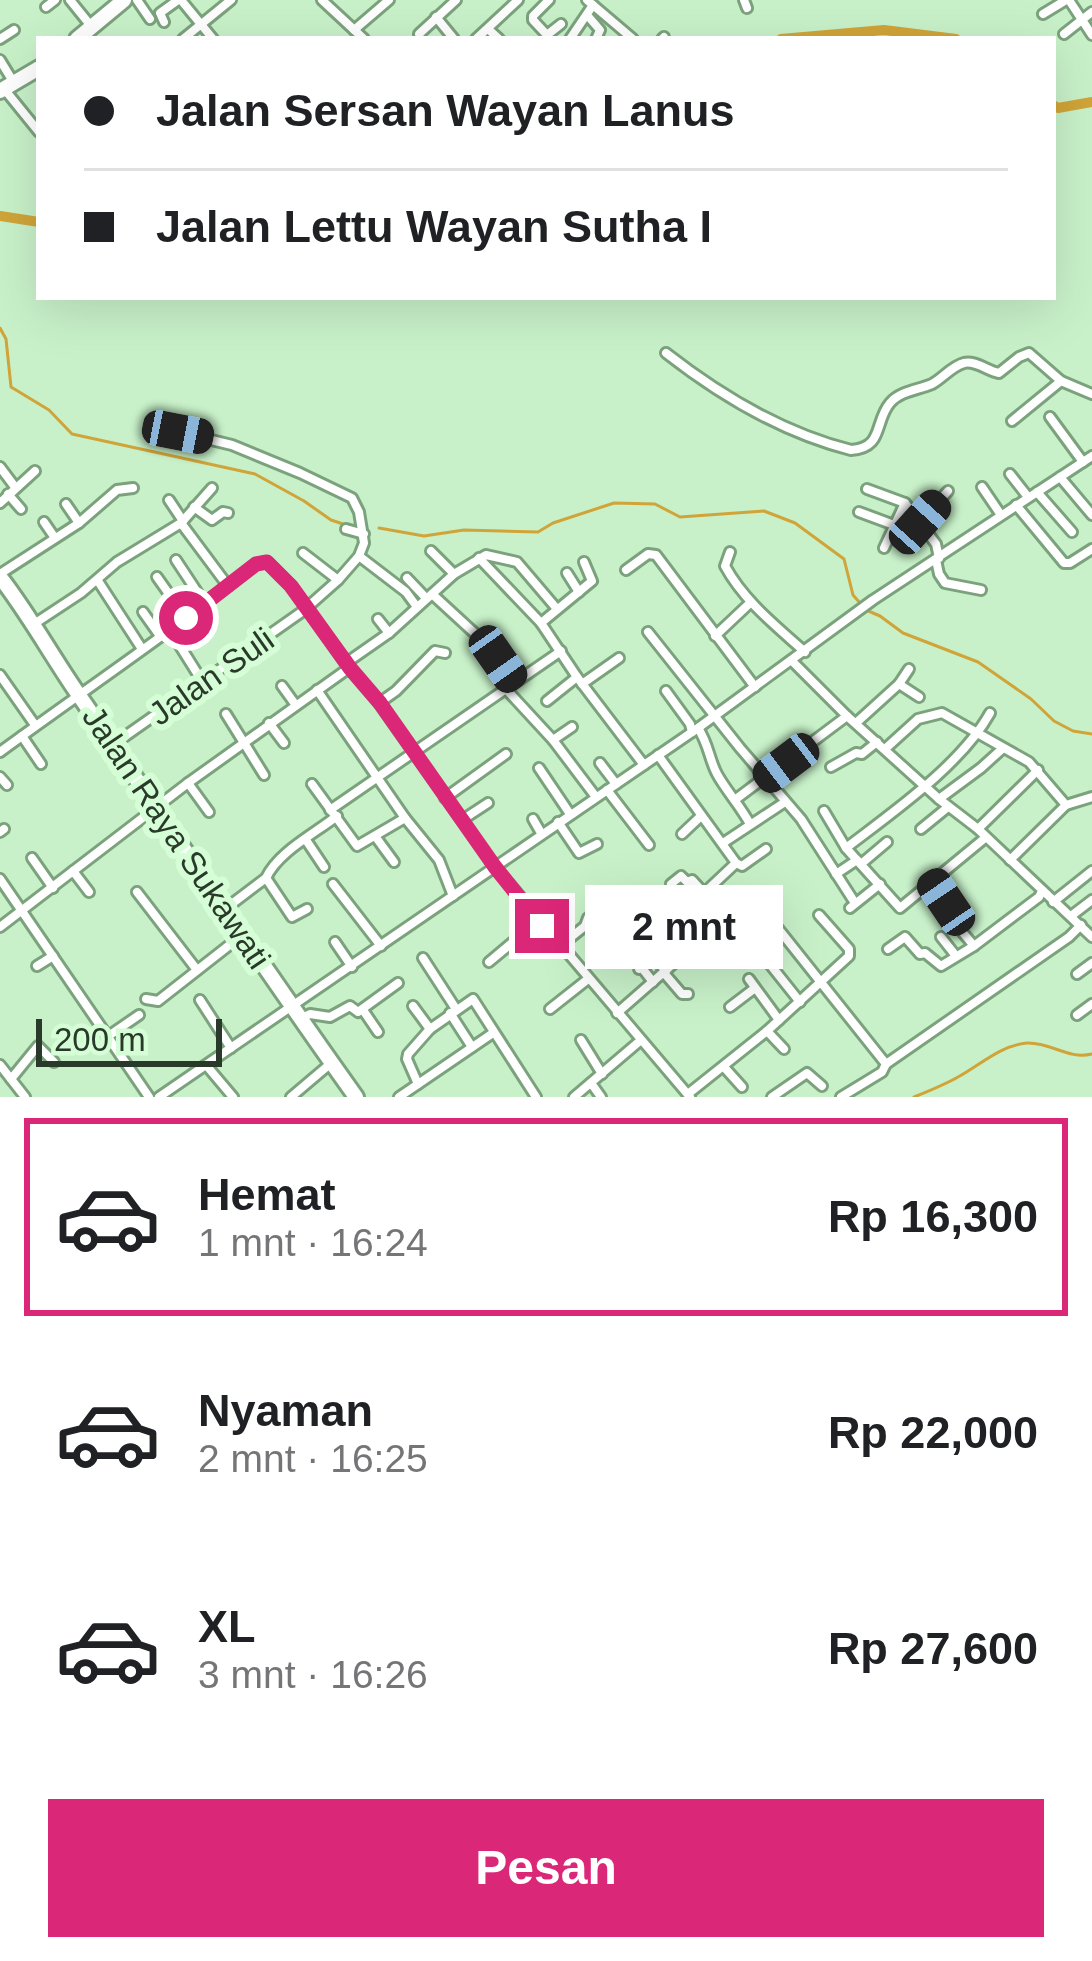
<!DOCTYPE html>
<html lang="id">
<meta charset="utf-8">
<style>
:root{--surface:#fff;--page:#f6f6f6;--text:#202124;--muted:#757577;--line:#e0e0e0;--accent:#db2777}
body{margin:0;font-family:Arial,sans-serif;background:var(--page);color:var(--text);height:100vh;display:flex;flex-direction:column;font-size:45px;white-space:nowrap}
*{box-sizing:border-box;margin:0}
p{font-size:39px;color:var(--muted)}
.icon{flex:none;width:66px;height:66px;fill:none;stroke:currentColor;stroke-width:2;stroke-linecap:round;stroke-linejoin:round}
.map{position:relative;height:1097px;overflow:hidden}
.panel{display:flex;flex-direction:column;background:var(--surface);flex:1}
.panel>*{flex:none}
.guide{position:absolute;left:36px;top:36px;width:1020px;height:264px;border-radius:0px;box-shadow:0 12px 48px #0002;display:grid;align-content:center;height:264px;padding:0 48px;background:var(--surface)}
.scale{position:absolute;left:36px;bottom:30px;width:186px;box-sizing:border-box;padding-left:12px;border:6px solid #29392a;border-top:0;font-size:33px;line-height:42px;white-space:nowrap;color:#29392a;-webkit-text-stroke:9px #d5fed6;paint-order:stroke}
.end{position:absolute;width:54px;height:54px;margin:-27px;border:15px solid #db2777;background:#fff;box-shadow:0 0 0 6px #fff}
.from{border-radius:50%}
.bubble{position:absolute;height:84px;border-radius:0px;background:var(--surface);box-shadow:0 12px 48px #0002;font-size:39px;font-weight:600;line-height:84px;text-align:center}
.car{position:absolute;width:36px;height:72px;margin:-36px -18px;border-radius:15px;box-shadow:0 0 9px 3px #0007;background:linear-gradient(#222 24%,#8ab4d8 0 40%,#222 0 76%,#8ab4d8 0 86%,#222 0)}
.guide b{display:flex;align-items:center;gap:42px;height:114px;font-size:45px}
.guide b+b{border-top:3px solid var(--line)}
.guide i{width:30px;height:30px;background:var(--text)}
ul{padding:21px 0 0;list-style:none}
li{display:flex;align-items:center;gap:36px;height:198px;margin:0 24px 18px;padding:0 24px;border:6px solid transparent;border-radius:0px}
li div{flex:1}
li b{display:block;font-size:45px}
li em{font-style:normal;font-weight:600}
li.on{border-color:var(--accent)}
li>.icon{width:108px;height:108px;stroke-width:1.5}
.action{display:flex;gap:24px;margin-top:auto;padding:24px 48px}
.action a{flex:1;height:138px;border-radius:0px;background:var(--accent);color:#fff;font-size:48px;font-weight:600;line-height:138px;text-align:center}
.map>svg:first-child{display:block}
</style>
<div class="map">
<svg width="1092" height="1097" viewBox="0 0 1092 1097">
<rect width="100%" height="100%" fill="#c8f1c9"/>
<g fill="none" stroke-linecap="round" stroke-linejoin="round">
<g stroke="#d0a438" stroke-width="3">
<polyline points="0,328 6,339 11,387 49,410 72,434 255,474 304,501 331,520 346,525"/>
<polyline points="379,528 424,536 464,530 538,532 553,523 614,503 655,504 680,517 764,511 795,523 844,559 853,595 866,610 880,616 903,633 978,662 1031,699 1054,721 1073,731 1092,734"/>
<path d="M914,1097C929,1091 944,1085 958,1077C980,1065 1001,1045 1027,1043C1051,1042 1068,1060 1092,1054"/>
</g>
<g stroke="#d0a438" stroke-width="10">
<polyline points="781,39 884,30 956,39"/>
<polyline points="1053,105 1058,108 1092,102"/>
<polyline points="0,216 39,222"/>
</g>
<defs>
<g id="minor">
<polyline points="70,0 91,26"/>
<polyline points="137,0 150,19"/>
<polyline points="181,0 213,39"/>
<polyline points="322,0 364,39"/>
<polyline points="549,0 533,16 533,20 547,35 561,24"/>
<polyline points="587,0 633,39"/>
<polyline points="744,0 747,8"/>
<polyline points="1069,0 1092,35"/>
<polyline points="46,7 55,0"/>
<polyline points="1043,14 1066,0"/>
<polyline points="587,15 600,30 596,39"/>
<polyline points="436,17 454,39"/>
<polyline points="164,22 160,13 178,0"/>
<polyline points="488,29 499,39"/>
<polyline points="354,30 389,0"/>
<polyline points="1064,34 1092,12"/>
<polyline points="0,39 14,30"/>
<polyline points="183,39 231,0"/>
<polyline points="420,39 419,34 456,0"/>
<polyline points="476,39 518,0"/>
<polyline points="570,39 593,5"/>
<polyline points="662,39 664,37"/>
<polyline points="0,60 14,83"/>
<polyline points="5,90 39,132"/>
<path d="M666,353C721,396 783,433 851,450C884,448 874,422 890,403C900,391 918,390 932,384C943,378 952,366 964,363C975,360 988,371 999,373L1019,357L1029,353L1061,381L1092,394"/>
<polyline points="1050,417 1083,462"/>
<polyline points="1012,421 1061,381"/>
<polyline points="0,467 15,487"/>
<polyline points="1010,474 1028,497"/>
<polyline points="1060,477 1092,515"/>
<polyline points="982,487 1001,515"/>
<polyline points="867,489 905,503"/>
<polyline points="1037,492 1072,532"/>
<polyline points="8,494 21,509"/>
<polyline points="169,500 183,521"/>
<polyline points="0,503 35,471"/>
<polyline points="66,504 79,523"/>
<polyline points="1016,505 1064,563 1070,563 1092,549"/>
<polyline points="194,507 212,520 223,512 228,513"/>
<polyline points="859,512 894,525"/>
<polyline points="44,522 55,538"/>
<polyline points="920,522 948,491"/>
<polyline points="181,523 228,586"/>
<polyline points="346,529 364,534"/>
<polyline points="884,548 905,503 936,544 939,558"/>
<polyline points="431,551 454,574"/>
<path d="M730,552L725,566C744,601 776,626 805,652"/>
<polyline points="303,553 338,580"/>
<polyline points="359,556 406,592 417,607"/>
<polyline points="479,558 541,623 577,677 644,765"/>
<polyline points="176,560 205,604"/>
<polyline points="936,560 939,574 945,583 981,590"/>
<polyline points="626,570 648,554 656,555 755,687"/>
<polyline points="567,573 579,592"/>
<polyline points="0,574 79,523 117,490 133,488"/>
<polyline points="157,577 186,618"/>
<polyline points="407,578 426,598"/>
<polyline points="98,581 142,649"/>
<polyline points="432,594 482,640 514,682"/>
<polyline points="143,612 160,636"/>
<polyline points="378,619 389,633"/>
<polyline points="541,623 592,581 584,562"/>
<polyline points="34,624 81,593 117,562 181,523 212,488"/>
<polyline points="170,630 202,681"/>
<polyline points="648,632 740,748 801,819 855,903"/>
<polyline points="715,636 750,603"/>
<polyline points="793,662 847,716 939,799 978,829 1092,937"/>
<polyline points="346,663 389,633 454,574 486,555 517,562 557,609"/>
<polyline points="0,675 35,725"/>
<polyline points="582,684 619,658"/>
<polyline points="899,684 919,697"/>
<polyline points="282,686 295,704"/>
<polyline points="505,688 553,740 596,797"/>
<polyline points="317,690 405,818 439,860 453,896"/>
<polyline points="666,691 690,724 692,732"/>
<polyline points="547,701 577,677"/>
<polyline points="379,703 396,691 435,651 445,653"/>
<polyline points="226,714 264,775"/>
<polyline points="269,723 284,743"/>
<polyline points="856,723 899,684 909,669"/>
<path d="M698,728C709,745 709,759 717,774C725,789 741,807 750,824"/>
<polyline points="22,736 41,764"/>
<polyline points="553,740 572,727"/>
<polyline points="114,744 303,611 338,580 359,556 364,543 359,512 352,498 300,473 232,445 178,432 174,438"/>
<polyline points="885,749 918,719 942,713 1029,762 1066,805 1092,797"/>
<path d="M0,752C86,689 174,630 256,564L267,562L291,586L349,668L379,703L495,867L690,1097"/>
<polyline points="658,755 736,863"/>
<polyline points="600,763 616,784"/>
<polyline points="831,767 856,753 862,754 877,742"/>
<polyline points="539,768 570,814"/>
<polyline points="0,777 7,785"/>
<polyline points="188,783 209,812"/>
<polyline points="312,784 357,846 405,818"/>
<polyline points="607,790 649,845"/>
<polyline points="445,798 506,754"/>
<polyline points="736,799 847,716"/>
<polyline points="939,799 981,768 1002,749"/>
<polyline points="330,810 561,651"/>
<polyline points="824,811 846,848 900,908 985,838"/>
<polyline points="533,819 541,833"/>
<polyline points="462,820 488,803"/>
<polyline points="558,822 579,853 597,844"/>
<polyline points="921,829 948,807"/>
<polyline points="978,829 1038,770"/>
<polyline points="0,832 4,829"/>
<polyline points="682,834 701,816"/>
<polyline points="375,836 394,862"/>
<polyline points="306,840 324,867"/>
<polyline points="723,843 785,802"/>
<path d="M846,848C893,812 961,765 990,713"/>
<polyline points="32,858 53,888"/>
<polyline points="1010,860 1066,805"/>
<polyline points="861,864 887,842"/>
<polyline points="73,871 89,892"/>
<polyline points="836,874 857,860"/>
<polyline points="266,878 292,917 307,909"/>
<polyline points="0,879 149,1097"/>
<polyline points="932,881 946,901"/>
<polyline points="333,884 381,946"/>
<polyline points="671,884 681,876 687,882 692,880 704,893"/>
<polyline points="137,892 197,970"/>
<polyline points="1053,902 1092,871"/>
<polyline points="850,908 880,884"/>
<path d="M225,909L266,878C278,852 314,834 337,816"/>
<polyline points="685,911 736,863 742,866 766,849"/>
<polyline points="1071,916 1092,900"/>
<polyline points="728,920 748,945 735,958"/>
<polyline points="0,927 188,783 349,668"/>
<polyline points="959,928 974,946"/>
<polyline points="941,937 956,956"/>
<polyline points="335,942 352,967"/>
<polyline points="560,946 585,926 588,918 617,895 685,911 713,929"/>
<polyline points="888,949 905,937 920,954 925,953 941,966 974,946 1039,897 1042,891"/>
<polyline points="647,950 666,971"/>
<polyline points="423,958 456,1009"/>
<polyline points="765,958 800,1002"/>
<polyline points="489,962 538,921"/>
<polyline points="37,966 53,956"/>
<polyline points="639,969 642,968 653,982"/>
<polyline points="664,973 682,994 688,994"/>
<polyline points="1077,974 1092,963"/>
<polyline points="749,979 779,1020"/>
<polyline points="146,999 158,1001 241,936"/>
<polyline points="200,1000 231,1048"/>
<polyline points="413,1006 430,1029"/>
<polyline points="730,1007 755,988"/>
<polyline points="550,1009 588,979"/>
<polyline points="363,1010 378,1032"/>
<polyline points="450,1013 472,1047"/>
<polyline points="617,1013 713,929 757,902 886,1064"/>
<polyline points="1077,1015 1092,1004"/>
<polyline points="302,1018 310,1014 330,1017 350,1006 358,1012 398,983"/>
<polyline points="767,1031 784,1049"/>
<polyline points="107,1037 139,1015"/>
<polyline points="581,1040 602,1074"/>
<polyline points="0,1065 25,1097"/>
<polyline points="206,1065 233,1097"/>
<polyline points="724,1067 742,1087"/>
<polyline points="11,1079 38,1046 54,1062"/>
<polyline points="591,1083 601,1097"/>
<polyline points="418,1084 407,1059 408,1054 430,1029 473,999 536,1097"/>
<polyline points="688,1094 767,1031 849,956 849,949 819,915"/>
<polyline points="159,1097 698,728 873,600 1092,456"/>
<polyline points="291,1097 330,1064"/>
<polyline points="399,1097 493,1033"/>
<polyline points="574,1097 641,1040"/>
<polyline points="772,1097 807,1073 822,1086"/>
<polyline points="841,1097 882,1072 886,1064 1069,937 1081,925"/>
</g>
<g id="highway">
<polyline points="77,39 124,0"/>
<polyline points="0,91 39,68"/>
<path d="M0,577C28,613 50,653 76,691C169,826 260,963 356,1097"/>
</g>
</defs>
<use href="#minor" stroke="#7ba27d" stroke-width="14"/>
<use href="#highway" stroke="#7ba27d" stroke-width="20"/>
<use href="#minor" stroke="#fff" stroke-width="8"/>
<use href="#highway" stroke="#fff" stroke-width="14"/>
</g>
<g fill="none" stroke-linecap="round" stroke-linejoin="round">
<polyline stroke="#db2777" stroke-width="15" points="186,618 256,564 267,562 291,586 350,668 380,703 495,867 542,926"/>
</g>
<g text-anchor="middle" stroke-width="12" stroke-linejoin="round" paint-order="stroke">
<g font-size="33" fill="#29392a" stroke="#d5fed6">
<text transform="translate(211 676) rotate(-35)" y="12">Jalan Suli</text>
<text transform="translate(177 837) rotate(56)" y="12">Jalan Raya Sukawati</text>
</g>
</g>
</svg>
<div class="scale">200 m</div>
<i class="end from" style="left:186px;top:618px"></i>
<i class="end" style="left:542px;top:926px"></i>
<div class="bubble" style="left:585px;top:885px;width:198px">2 mnt</div>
<i class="car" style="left:178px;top:432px;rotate:101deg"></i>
<i class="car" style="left:920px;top:522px;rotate:42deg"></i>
<i class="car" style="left:498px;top:659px;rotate:145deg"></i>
<i class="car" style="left:786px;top:763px;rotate:233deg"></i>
<i class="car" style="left:946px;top:902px;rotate:326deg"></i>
<div class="guide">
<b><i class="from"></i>Jalan Sersan Wayan Lanus</b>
<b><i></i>Jalan Lettu Wayan Sutha I</b>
</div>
</div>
<section class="panel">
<ul>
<li class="on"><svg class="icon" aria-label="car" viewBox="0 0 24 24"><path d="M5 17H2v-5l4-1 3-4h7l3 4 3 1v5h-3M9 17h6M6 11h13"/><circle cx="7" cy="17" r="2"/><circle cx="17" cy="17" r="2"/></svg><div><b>Hemat</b><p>1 mnt · 16:24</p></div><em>Rp 16,300</em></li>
<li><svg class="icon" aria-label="car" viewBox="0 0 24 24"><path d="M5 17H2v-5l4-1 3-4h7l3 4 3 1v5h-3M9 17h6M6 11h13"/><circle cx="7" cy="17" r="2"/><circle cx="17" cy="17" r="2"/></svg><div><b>Nyaman</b><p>2 mnt · 16:25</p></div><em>Rp 22,000</em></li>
<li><svg class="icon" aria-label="car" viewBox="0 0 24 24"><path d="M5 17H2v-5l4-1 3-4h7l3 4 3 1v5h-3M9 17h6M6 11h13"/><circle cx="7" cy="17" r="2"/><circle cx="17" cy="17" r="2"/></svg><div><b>XL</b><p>3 mnt · 16:26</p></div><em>Rp 27,600</em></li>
</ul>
<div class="action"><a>Pesan</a></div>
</section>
